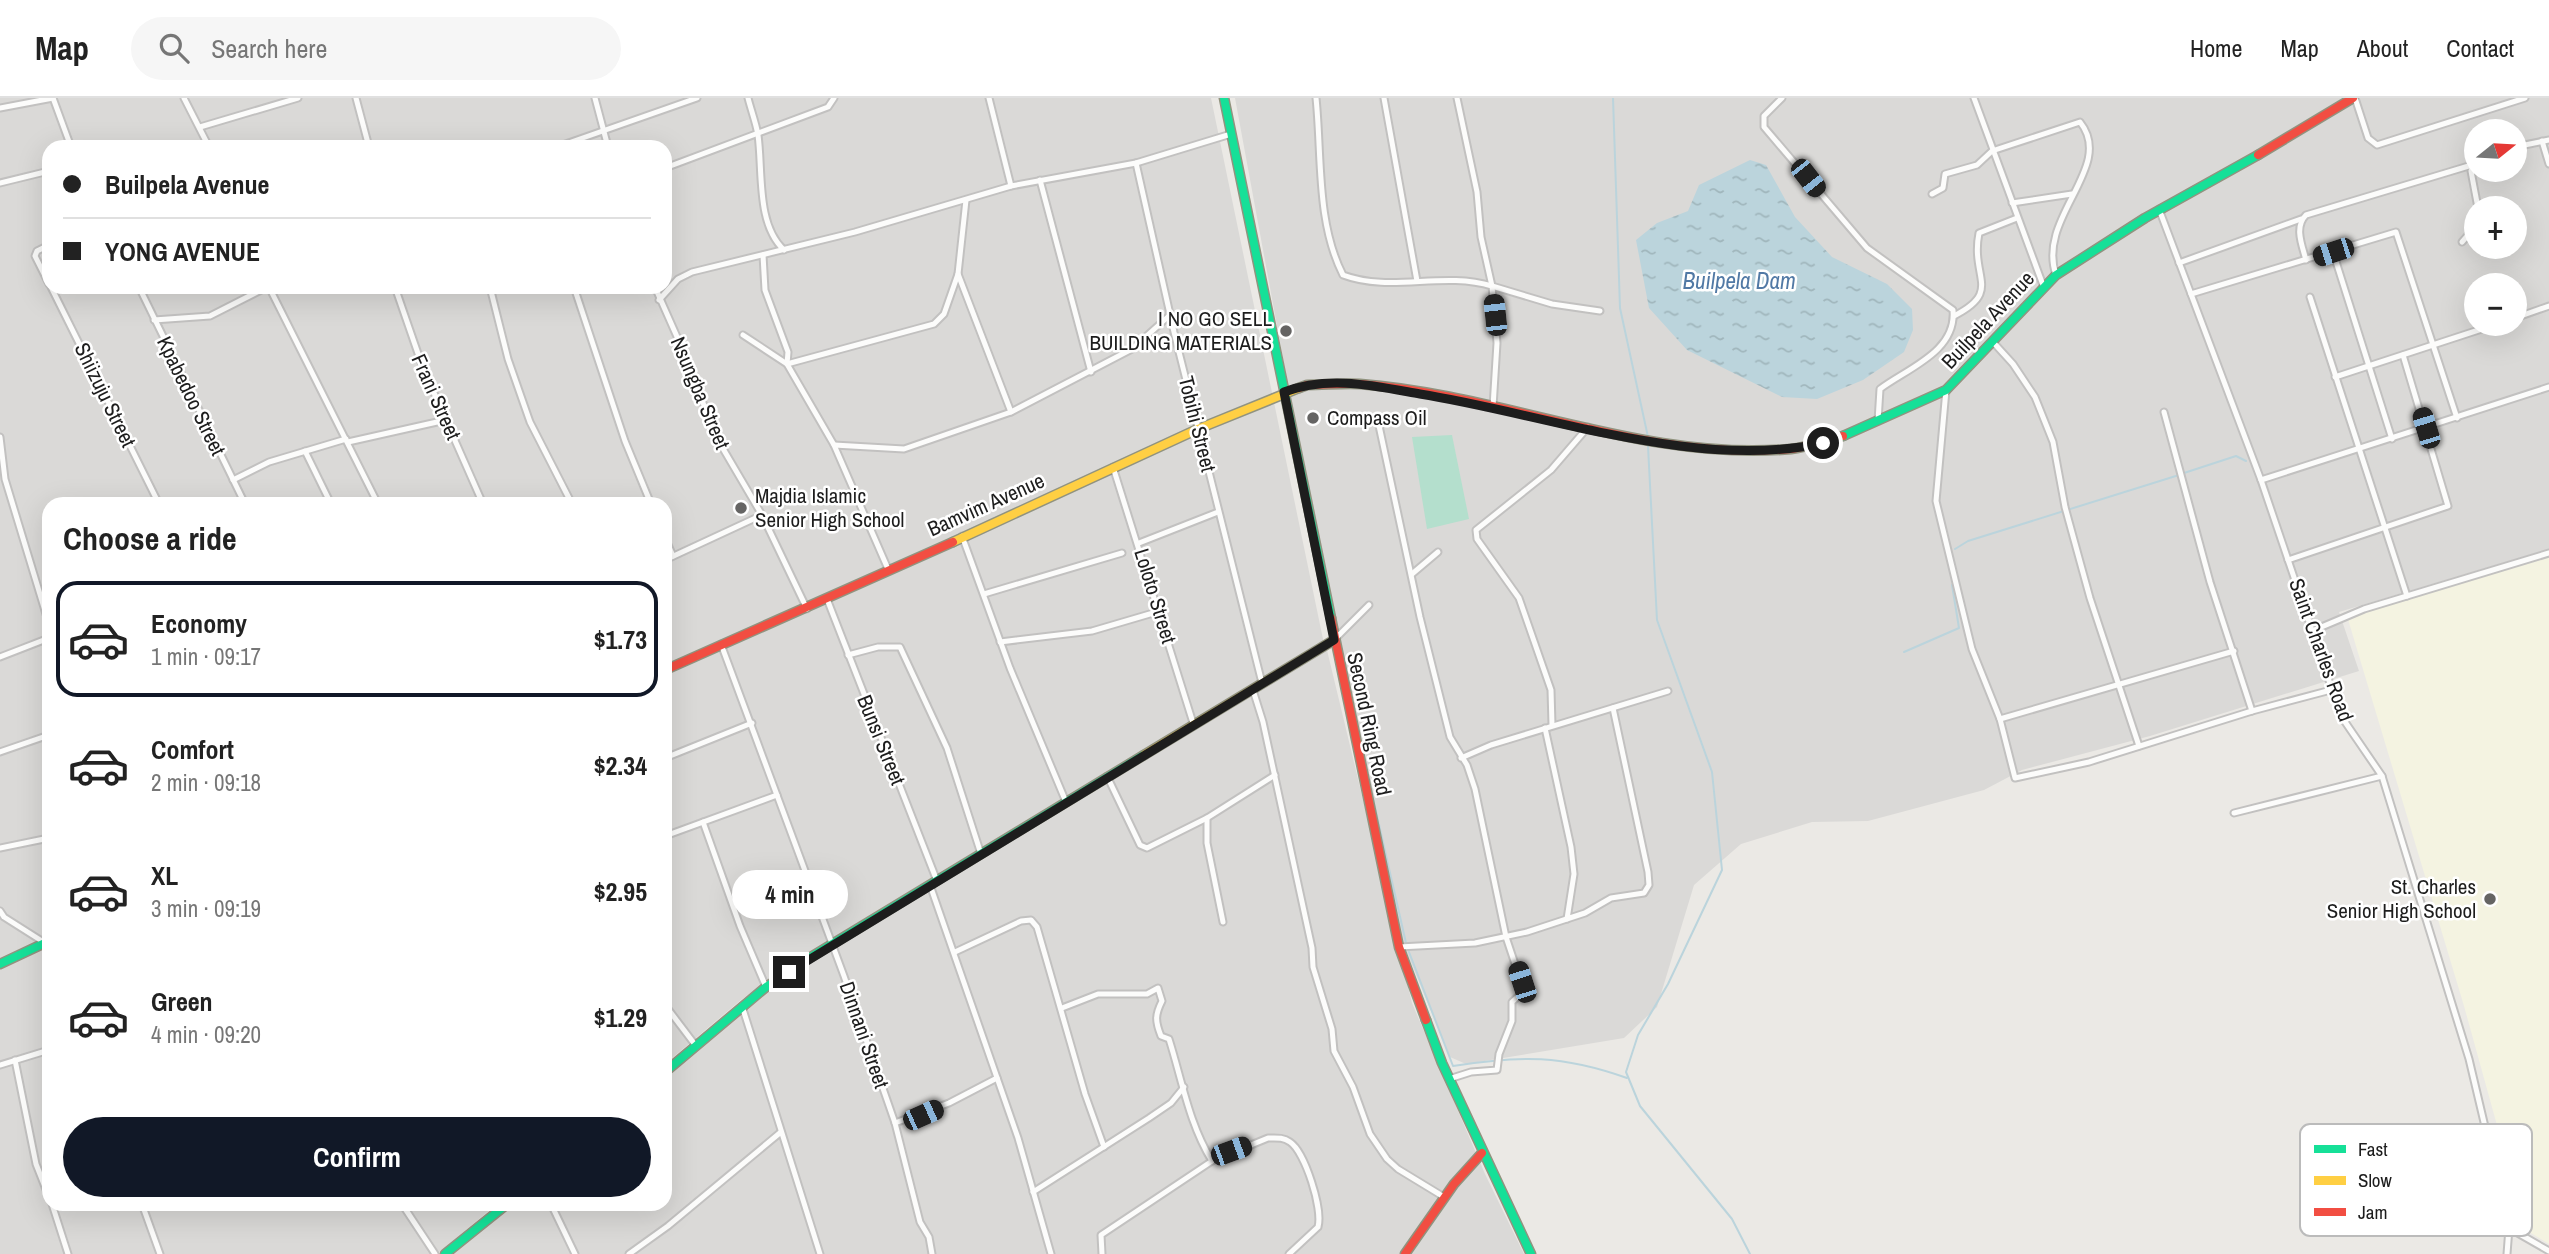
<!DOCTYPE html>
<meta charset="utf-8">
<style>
:root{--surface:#fff;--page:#f6f6f6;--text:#222;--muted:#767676;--line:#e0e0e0;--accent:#111827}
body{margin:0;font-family:"Archivo Narrow",sans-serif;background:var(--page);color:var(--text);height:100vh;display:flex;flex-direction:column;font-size:26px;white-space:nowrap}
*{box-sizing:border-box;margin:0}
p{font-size:23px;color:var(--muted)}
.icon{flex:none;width:38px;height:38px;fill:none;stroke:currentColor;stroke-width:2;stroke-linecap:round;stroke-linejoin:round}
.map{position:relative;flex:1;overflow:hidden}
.panel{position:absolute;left:42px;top:399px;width:630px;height:714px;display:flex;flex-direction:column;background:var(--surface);border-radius:21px;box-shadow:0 7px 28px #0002}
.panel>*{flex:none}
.banner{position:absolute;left:42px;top:42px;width:630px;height:154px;border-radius:21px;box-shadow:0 7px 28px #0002;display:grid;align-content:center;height:154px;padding:0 21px;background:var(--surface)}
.needle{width:46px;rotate:72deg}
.buttons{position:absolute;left:2464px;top:21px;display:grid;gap:14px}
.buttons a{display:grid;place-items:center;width:63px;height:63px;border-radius:50%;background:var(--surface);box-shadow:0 7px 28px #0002;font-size:35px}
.end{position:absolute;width:32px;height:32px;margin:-16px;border:9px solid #1d1d1d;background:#fff;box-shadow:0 0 0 4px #fff}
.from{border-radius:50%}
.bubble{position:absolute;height:49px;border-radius:24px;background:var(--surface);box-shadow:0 7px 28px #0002;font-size:23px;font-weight:700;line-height:49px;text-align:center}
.car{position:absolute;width:21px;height:42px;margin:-21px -10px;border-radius:9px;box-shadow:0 0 5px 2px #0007;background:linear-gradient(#222 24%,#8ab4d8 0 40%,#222 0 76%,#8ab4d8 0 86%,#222 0)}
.banner b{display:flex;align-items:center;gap:24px;height:66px;font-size:26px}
.banner b+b{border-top:2px solid var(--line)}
.banner i{width:18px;height:18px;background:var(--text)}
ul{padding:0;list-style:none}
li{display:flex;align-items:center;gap:21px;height:116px;margin:0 14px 10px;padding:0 7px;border:4px solid transparent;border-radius:21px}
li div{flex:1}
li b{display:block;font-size:26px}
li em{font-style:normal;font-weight:700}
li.on{border-color:var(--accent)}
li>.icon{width:63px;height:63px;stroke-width:1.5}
h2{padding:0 21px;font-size:32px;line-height:84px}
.button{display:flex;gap:14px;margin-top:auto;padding:14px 21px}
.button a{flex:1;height:80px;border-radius:42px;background:var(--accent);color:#fff;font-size:28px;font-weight:700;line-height:80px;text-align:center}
header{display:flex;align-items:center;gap:42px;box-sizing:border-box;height:98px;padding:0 35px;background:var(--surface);border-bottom:2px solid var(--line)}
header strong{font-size:33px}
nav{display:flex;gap:38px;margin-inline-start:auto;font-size:24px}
.search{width:490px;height:63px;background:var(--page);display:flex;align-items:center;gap:18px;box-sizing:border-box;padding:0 24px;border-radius:38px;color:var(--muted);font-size:26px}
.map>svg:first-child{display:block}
</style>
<header>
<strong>Map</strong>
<div class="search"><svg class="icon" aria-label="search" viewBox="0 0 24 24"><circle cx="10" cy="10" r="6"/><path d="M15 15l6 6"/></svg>Search here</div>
<nav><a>Home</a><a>Map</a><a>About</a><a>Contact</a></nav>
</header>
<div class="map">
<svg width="2549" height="1156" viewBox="0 0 2549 1156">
<defs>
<pattern id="water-ripples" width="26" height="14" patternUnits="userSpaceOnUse" patternTransform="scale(1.75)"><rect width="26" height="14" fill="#bbd4dc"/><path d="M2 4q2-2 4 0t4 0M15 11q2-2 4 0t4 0" fill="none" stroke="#a0b6bc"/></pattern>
</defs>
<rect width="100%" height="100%" fill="#ebe9e5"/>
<g fill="#dad9d7" fill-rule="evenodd">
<path d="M0,0H1211L1324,546L793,864L741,902L665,966V406H49V1106H497L437,1156H0ZM49,49H665V189H49Z"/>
<path d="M1235,0H2549V451L2339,514L2359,573L2150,638L2022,672L1984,692L1868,723L1812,724L1741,746L1694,787L1657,909L1624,940L1466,966L1450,959L1398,833L1323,477ZM2476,33H2515V72H2476ZM2476,110H2515V149H2476ZM2476,187H2515V226H2476Z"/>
<polygon points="1326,548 1412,905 1485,1076 1524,1156 451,1156 510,1106 665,1106 665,976 766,892"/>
</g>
<polygon fill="#f4f3e1" points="2549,457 2549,1146 2526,1132 2464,908 2347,518"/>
<polygon fill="#b4dfcd" points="1452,337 1469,421 1427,431 1412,339"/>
<polygon fill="url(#water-ripples)" points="1750,62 1766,67 1795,119 1832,159 1887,186 1912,211 1913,232 1904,254 1863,282 1817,301 1782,299 1687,252 1649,210 1636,142 1657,125 1688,113 1699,87"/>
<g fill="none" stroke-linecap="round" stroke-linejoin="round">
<g stroke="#bbd4dc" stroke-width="2">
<polyline points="1613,0 1620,210 1648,339"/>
<polyline points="1648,348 1657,522 1712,674 1722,772 1668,886 1638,937 1626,974 1640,1008 1732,1121 1750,1156"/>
<polyline points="2184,375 2236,358 2246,363"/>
<polyline points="1955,451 1968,443 2179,377"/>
<polyline points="1904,554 1959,530 1952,487"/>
<polyline points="1362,652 1406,845"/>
<path d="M1409,854L1453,968C1521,957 1562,957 1627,980"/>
</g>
<defs>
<g id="street">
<polyline points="53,0 71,49"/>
<polyline points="184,0 209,49"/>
<polyline points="356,0 369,49"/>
<polyline points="595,0 608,49"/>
<path d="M748,0C751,12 756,25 758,37C763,73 756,126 784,152"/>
<polyline points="989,0 1011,88"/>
<path d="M1316,0C1322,57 1316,124 1343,177C1391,195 1442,173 1492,188L1497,245L1493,309"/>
<polyline points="1384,0 1417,183"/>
<polyline points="1457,0 1477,94 1481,139 1492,188 1552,206 1600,213"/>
<path d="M1782,0L1764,18V29L1867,150L1953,212C1957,254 1906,271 1880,291L1878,323"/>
<polyline points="1974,0 2043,187"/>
<polyline points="2355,0 2368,40 2377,47 2525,0"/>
<polyline points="0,10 53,0"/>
<polyline points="200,29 298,0"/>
<polyline points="2542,43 2549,66"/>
<polyline points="557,49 697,0"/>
<polyline points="2515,49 2549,42"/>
<polyline points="2476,61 2471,73 2478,110"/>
<polyline points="1136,65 1174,234 1262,585"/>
<polyline points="665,70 828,9 834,0"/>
<polyline points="1040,82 1091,274"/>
<polyline points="0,85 49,73"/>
<path d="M1932,96L1943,90L1945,76L1977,67L1992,53L2080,24C2116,69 2036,119 2056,177"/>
<polyline points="966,102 958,176 1011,314"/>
<polyline points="2012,105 2072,96"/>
<polyline points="2159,111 2261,382 2341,618 2382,678 2469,961 2509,1130 2507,1156"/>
<polyline points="2462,144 2476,128"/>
<polyline points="49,147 37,153 35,158 49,186"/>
<polyline points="2333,154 2392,341"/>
<polyline points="763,157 765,192 788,254 787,266 834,347 888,471"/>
<path d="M2306,162C2302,147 2294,129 2306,117L2472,67"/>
<polyline points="2179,165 2301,121"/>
<polyline points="51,189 159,406"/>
<polyline points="139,189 245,406"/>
<polyline points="269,189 378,406"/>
<polyline points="395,189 423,270 483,406"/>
<polyline points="490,189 508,261 530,324 572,406"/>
<polyline points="574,189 625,343 651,406"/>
<polyline points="655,189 686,259 715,337 762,417 807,511"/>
<polyline points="2191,196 2396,134 2457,320"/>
<polyline points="2310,199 2407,498"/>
<polyline points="659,202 678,181 692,174 855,134 1011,88 1136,65 1231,36"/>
<path d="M1954,218C2003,193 1970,180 1979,135L2017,120"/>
<polyline points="2515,220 2549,208"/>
<polyline points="154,222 210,218 267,189"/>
<polyline points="743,237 787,266 934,226 944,216 958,176"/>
<polyline points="1993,244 2013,266 2035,299 2053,344 2065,409 2090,500 2139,648"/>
<polyline points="2335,279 2497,226"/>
<polyline points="1946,292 1936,403 1972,551 2000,621 2015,680 2089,664 2252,613 2331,592"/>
<polyline points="2164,314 2210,484 2252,613"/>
<polyline points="1378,323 1420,519 1450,639 1467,667 1475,691 1506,839 1524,893 1512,904 1512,923 1499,956 1497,972 1471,974 1449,981"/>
<polyline points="0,339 5,381 49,526"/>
<polyline points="348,344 446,322"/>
<polyline points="834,347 904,351 1011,314 1132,251 1170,217"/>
<polyline points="305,353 331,406"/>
<polyline points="1113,369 1194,628"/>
<polyline points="233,382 269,364 346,341"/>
<polyline points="2261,382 2549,289"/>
<polyline points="962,438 1010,570 1066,704"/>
<polyline points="665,440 673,458"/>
<polyline points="1139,445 1218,414"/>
<polyline points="665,462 762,417"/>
<polyline points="2288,462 2448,408 2403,257"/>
<polyline points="1412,476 1438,454"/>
<polyline points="984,496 1122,455"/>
<polyline points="827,501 937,783"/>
<polyline points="2312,533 2364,511 2549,455"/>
<polyline points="1334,542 1369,507"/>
<polyline points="1000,544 1092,533 1160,513"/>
<polyline points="721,546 844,878 895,1025 949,1005 997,980"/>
<polyline points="848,557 878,549 900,549 947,650 981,756"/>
<polyline points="0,559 49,540"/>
<polyline points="1253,592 1263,624 1312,850 1313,869 1332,931 1334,953 1353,989 1370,1036 1387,1061 1398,1071 1444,1099"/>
<polyline points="2000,621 2234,553"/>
<polyline points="1552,627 1551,592 1519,500 1477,441 1476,432 1551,372 1588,329"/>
<polyline points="1545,630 1571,749 1574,776 1567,821"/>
<polyline points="0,654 49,637"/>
<polyline points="665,660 752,625"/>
<polyline points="1461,660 1491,647 1668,593"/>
<polyline points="1107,678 1140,747 1147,750 1207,720 1275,677"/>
<polyline points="2234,715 2382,678"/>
<polyline points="1207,720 1207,745 1223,824"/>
<polyline points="703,724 740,828 766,889"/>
<polyline points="665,738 777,697"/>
<polyline points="0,750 49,740"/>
<polyline points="930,787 1018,1040 1051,1156"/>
<polyline points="0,813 4,819 45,845"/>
<polyline points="1399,849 1475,845 1527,834 1585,815 1611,800 1644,795 1649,787 1648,774 1613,610"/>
<polyline points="955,854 1021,823 1031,822 1037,829 1085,996 1104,1049"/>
<polyline points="665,907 696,948"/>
<polyline points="742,908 820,1156"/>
<path d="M1062,910L1098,896H1147L1158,890L1162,903C1155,917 1155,923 1161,938L1169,941C1182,982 1189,1026 1212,1063"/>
<polyline points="15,962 36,1066 49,1099"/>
<polyline points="0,967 49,952"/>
<polyline points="895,1025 920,1124 929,1139 932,1156"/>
<polyline points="1033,1094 1149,1020 1171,1005 1184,989"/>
<polyline points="52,1106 68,1156"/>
<polyline points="142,1106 160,1156"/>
<polyline points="402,1106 435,1156"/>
<polyline points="551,1106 575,1156"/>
<polyline points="2509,1130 2549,1153"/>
<polyline points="629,1156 668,1128 781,1034"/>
<path d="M1102,1156L1101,1137L1212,1063L1268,1040C1276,1040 1283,1039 1290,1044C1305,1054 1323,1111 1318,1129L1289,1156"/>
</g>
<g id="fast">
<polyline points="1224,0 1331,520"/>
<polyline points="1843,338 1946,292 2056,177 2145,120 2258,57"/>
<polyline points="0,866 49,843"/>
<polyline points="1426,922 1442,965 1531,1156"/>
<polyline points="665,974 766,889 811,859 1144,657"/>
<polyline points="445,1156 507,1106"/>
</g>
<g id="slow">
<polyline points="953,444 1198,331 1299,290"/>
<polyline points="1144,657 1334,542"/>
</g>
<g id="jam">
<polyline points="2258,57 2353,0"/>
<path d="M1299,290L1307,287C1325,287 1343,285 1360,286C1505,297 1644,364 1791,351C1808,349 1826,342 1843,338"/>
<polyline points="1331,520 1399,849 1426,922"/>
<polyline points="665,572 953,444"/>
<polyline points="1405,1156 1454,1086 1482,1055"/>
</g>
</defs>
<use href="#street" stroke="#c2c1c0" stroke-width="9"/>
<use href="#fast" stroke="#91937f" stroke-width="11"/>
<use href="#slow" stroke="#91937f" stroke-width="11"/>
<use href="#jam" stroke="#91937f" stroke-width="11"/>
<use href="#street" stroke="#fcfcfb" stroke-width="5"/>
<use href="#fast" stroke="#16e098" stroke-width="8"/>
<use href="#slow" stroke="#ffcf43" stroke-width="8"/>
<use href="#jam" stroke="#f24e42" stroke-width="8"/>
</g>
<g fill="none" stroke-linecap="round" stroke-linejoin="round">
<path stroke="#1d1d1d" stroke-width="9" d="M789,874L1334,542L1284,294C1329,277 1375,288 1420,296C1546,316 1697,373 1823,345"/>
</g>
<g fill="#656463" stroke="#fff" stroke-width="2.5">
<circle cx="1286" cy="233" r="7"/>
<circle cx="1313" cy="320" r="7"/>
<circle cx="741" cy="410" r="7"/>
<circle cx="2490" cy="801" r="7"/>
</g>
<g text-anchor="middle" stroke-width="5" stroke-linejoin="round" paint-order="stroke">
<g font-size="21" fill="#1d1d1d" stroke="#fff" text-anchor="end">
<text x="1272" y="228">I NO GO SELL<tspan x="1272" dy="24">BUILDING MATERIALS</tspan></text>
<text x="1327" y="327" text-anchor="start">Compass Oil</text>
<text x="755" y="405" text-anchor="start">Majdia Islamic<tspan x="755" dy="24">Senior High School</tspan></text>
<text x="2476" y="796">St. Charles<tspan x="2476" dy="24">Senior High School</tspan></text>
</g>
<g font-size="21" fill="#1d1d1d" stroke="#fff">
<text transform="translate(1988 222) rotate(-47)" y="7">Builpela Avenue</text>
<text transform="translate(700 295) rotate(67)" y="7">Nsungba Street</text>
<text transform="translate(105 297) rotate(64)" y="7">Shiizuju Street</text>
<text transform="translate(191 298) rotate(64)" y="7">Kpabedoo Street</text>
<text transform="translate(436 299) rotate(66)" y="7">Frani Street</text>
<text transform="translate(1197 326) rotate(76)" y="7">Tobihi Street</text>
<text transform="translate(986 407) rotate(-24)" y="7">Bamvim Avenue</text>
<text transform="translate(1155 498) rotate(73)" y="7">Loloto Street</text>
<text transform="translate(2321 552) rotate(70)" y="7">Saint Charles Road</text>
<text transform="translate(1369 626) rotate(78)" y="7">Second Ring Road</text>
<text transform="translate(881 642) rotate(68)" y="7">Bunsi Street</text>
<text transform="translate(864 937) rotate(71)" y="7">Dinnani Street</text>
</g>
<g font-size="23" font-style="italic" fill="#5179a5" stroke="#fff">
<text x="1739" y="191">Builpela Dam</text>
</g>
</g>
<rect x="2300" y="1026" width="232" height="112" rx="10" fill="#fff" stroke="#bbb" stroke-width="2"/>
<rect x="2314" y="1047" width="32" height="8" fill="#16e098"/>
<rect x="2314" y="1078" width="32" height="9" fill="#ffcf43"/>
<rect x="2314" y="1110" width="32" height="8" fill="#f24e42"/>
<g font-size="19" fill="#1d1d1d">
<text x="2358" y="1058">Fast</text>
<text x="2358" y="1089">Slow</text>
<text x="2358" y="1121">Jam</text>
</g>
</svg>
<div class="buttons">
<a><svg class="needle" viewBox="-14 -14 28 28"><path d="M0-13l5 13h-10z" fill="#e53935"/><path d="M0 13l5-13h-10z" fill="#767676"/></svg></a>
<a>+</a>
<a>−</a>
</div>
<i class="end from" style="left:1823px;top:345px"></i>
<i class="end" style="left:789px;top:874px"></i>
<div class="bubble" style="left:732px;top:772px;width:116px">4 min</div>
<i class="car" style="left:1808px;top:80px;rotate:142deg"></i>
<i class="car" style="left:2333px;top:154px;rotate:252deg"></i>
<i class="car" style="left:1495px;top:217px;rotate:354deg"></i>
<i class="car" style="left:2426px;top:330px;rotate:343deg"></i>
<i class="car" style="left:1522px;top:884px;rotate:342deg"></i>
<i class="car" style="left:923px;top:1017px;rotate:66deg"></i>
<i class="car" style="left:1231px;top:1053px;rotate:70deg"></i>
<div class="banner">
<b><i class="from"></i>Builpela Avenue</b>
<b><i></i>YONG AVENUE</b>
</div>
<section class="panel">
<h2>Choose a ride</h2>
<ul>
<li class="on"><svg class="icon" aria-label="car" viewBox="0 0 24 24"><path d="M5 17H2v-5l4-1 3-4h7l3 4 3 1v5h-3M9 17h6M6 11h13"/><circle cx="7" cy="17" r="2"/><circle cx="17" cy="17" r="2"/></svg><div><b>Economy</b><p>1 min · 09:17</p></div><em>$1.73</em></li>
<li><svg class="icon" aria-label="car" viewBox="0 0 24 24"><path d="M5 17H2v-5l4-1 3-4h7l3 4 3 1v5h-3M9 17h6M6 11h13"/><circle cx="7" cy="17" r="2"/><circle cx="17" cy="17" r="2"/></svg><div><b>Comfort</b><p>2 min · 09:18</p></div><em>$2.34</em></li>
<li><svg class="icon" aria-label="car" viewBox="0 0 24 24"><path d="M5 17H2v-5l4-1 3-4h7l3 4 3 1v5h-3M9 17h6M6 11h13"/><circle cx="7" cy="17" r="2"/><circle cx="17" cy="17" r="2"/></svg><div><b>XL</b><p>3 min · 09:19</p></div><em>$2.95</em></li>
<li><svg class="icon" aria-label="car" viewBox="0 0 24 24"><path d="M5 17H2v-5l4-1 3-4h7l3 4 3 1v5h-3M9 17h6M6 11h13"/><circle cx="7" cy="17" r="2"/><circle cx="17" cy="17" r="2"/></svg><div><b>Green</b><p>4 min · 09:20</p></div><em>$1.29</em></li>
</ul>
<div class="button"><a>Confirm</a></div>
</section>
</div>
